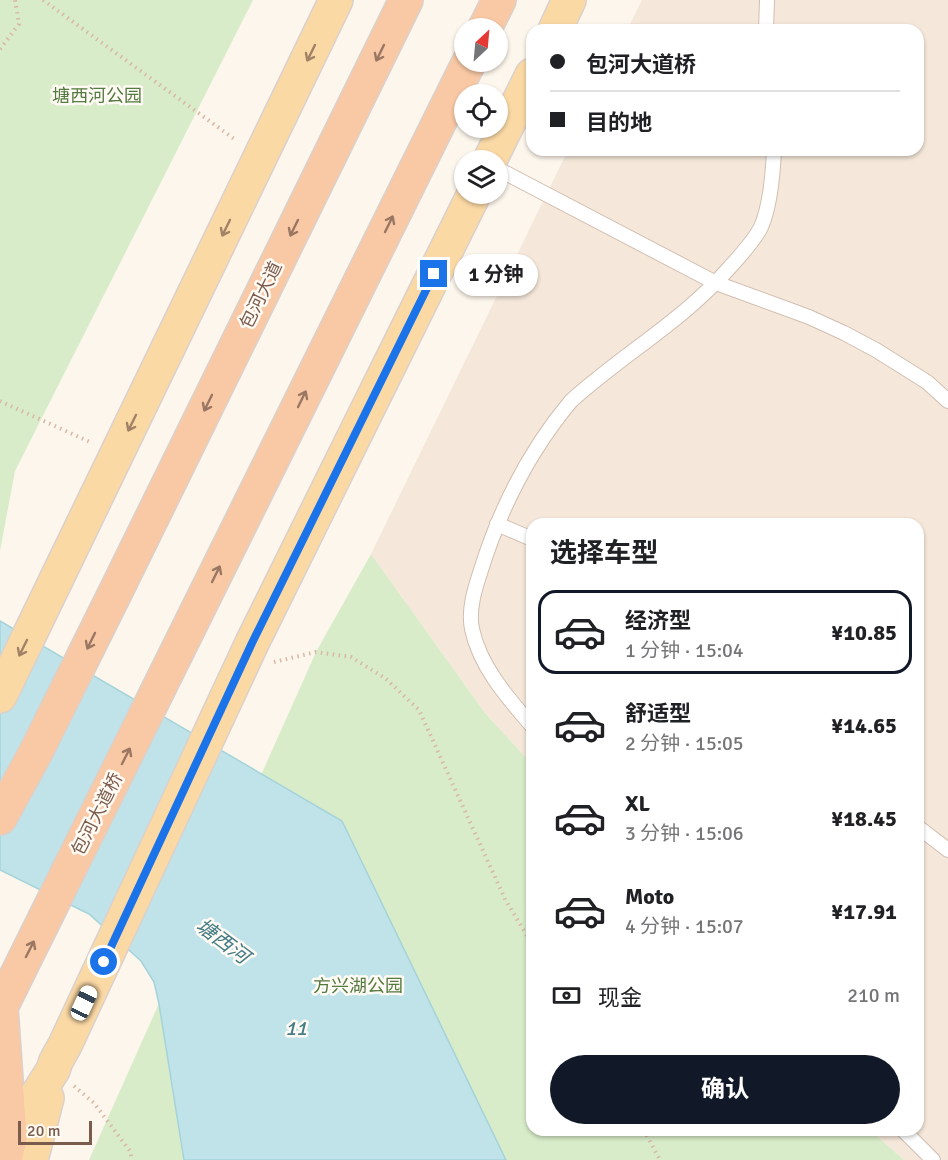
<!DOCTYPE html>
<html lang="zh">
<meta charset="utf-8">
<style>
:root{--surface:#fff;--page:#f2f2f2;--text:#202124;--muted:#757577;--line:#e0e0e0;--accent:#111827}
body{margin:0;font-family:Signika,"Noto Sans SC",sans-serif;background:var(--page);color:var(--text);height:100vh;display:flex;flex-direction:column;font-size:22px;white-space:nowrap}
*{box-sizing:border-box;margin:0}
p{font-size:20px;color:var(--muted)}
.icon{flex:none;width:33px;height:33px;fill:none;stroke:currentColor;stroke-width:2;stroke-linecap:round;stroke-linejoin:round}
.map{position:relative;flex:1;overflow:hidden}
.drawer{position:absolute;left:526px;top:518px;width:398px;height:618px;display:flex;flex-direction:column;background:var(--surface);border-radius:18px;box-shadow:0 2px 4px #0004}
.drawer>*{flex:none}
.banner{position:absolute;left:526px;top:24px;width:398px;height:132px;border-radius:18px;box-shadow:0 2px 4px #0004;display:grid;align-content:center;height:132px;padding:0 24px;background:var(--surface)}
.needle{width:39px;rotate:26deg}
.fabs{position:absolute;left:454px;top:18px;display:grid;gap:12px}
.fabs a{display:grid;place-items:center;width:54px;height:54px;border-radius:50%;background:var(--surface);box-shadow:0 2px 4px #0004;font-size:30px}
.scale{position:absolute;left:18px;bottom:15px;width:74px;box-sizing:border-box;padding-left:6px;border:3px solid #7a5c4d;border-top:0;font-size:16px;line-height:21px;white-space:nowrap;color:#7a5c4d;-webkit-text-stroke:4px #fffaf3;paint-order:stroke}
.end{position:absolute;width:27px;height:27px;margin:-14px;border:8px solid #1a73e8;background:#fff;box-shadow:0 0 0 3px #fff}
.from{border-radius:50%}
.bubble{position:absolute;height:42px;border-radius:21px;background:var(--surface);box-shadow:0 2px 4px #0004;font-size:20px;font-weight:700;line-height:42px;text-align:center}
.car{position:absolute;width:18px;height:36px;margin:-18px -9px;border-radius:8px;box-shadow:0 0 4px 2px #0007;background:linear-gradient(#fff 24%,#345 0 40%,#fff 0 76%,#345 0 86%,#fff 0)}
.banner b{display:flex;align-items:center;gap:21px;height:57px;font-size:22px}
.banner b+b{border-top:2px solid var(--line)}
.banner i{width:15px;height:15px;background:var(--text)}
ul{padding:0;list-style:none}
li{display:flex;align-items:center;gap:18px;height:84px;margin:0 12px 9px;padding:0 12px;border:3px solid transparent;border-radius:18px}
li div{flex:1}
li b{display:block;font-size:22px}
li em{font-style:normal;font-weight:700}
li.active{border-color:var(--accent)}
li>.icon{width:54px;height:54px;stroke-width:1.5}
h2{padding:0 24px;font-size:27px;line-height:72px}
.pay{display:flex;align-items:center;gap:15px;height:66px;padding:0 24px;font-size:22px}
.pay p{margin-inline-start:auto}
.button{display:flex;gap:12px;margin-top:auto;padding:12px 24px}
.button a{flex:1;height:69px;border-radius:36px;background:var(--accent);color:#fff;font-size:24px;font-weight:700;line-height:69px;text-align:center}
.map>svg:first-child{display:block}
</style>
<div class="map">
<svg width="948" height="1160" viewBox="0 0 948 1160">
<rect width="100%" height="100%" fill="#fdf6ec"/>
<polygon fill="#f5e8da" points="642,0 948,0 948,1160 904,1160 870,1130 918,1130 918,524 532,524 532,764 485,713 371,554 568,150 918,150 918,30 627,30"/>
<g fill="#d8ecc9">
<polygon points="0,0 253,0 15,471 0,551"/>
<polygon points="371,554 485,713 532,764 532,1130 870,1130 904,1160 89,1160 316,652"/>
</g>
<polygon fill="#bfe3e8" stroke="#a5d3da" stroke-width="1.5" points="0,621 342,821 506,1160 184,1160 159,1004 154,982 141,961 89,914 0,870"/>
<g fill="none" stroke-linecap="round" stroke-linejoin="round">
<defs>
<g id="service">
<polyline points="766,30 767,0"/>
<polyline points="498,169 716,283 809,317 844,333 876,350 927,382 948,401"/>
<polyline points="497,524 532,539"/>
<path d="M532,726C508,698 480,667 472,629C468,610 475,588 481,570C500,509 530,450 571,401C623,354 684,320 730,267C741,255 754,241 761,227C770,207 773,172 774,150"/>
<polyline points="918,827 948,850"/>
<polyline points="903,1130 933,1160"/>
</g>
<g id="primary">
<polyline points="555,30 569,0"/>
<polyline points="490,160 532,75"/>
<polyline points="0,696 336,0"/>
<polyline points="10,1138 53,1070 56,1061 65,1045 252,643 474,194"/>
<polyline points="31,1160 47,1098"/>
</g>
<g id="trunk">
<polyline points="485,28 499,0"/>
<polyline points="0,818 36,752 117,589 406,0"/>
<polyline points="1,1007 10,1138 5,1160"/>
<polyline points="0,1009 469,62"/>
</g>
</defs>
<use href="#service" stroke="#d1beb0" stroke-width="16"/>
<use href="#primary" stroke="#dad1cd" stroke-width="36"/>
<use href="#trunk" stroke="#dad1cd" stroke-width="36"/>
<g stroke="#d9b8a5" stroke-width="4" stroke-dasharray="1.5 4.5" stroke-linecap="butt">
<polyline points="43,0 237,141"/>
<polyline points="0,49 19,24 15,0"/>
<polyline points="0,401 92,443"/>
<polyline points="274,662 316,652 351,657 385,678 419,710 505,899 532,944"/>
<polyline points="74,1086 94,1103 130,1151 132,1160"/>
<polyline points="644,1130 660,1160"/>
</g>
<use href="#service" stroke="#fff" stroke-width="14"/>
<use href="#primary" stroke="#fbd9a5" stroke-width="33"/>
<use href="#trunk" stroke="#f9c8a4" stroke-width="33"/>
</g>
<defs><path id="oneway-shaft" d="M-6 0H5M1.5-3L5.5 0L1.5 3" fill="none" stroke-width="1.6" stroke-linecap="round" stroke-linejoin="round" transform="scale(1.5)"/></defs>
<g stroke="#a18267">
<use href="#oneway-shaft" transform="translate(311 53) rotate(116)"/>
<use href="#oneway-shaft" transform="translate(226 228) rotate(116)"/>
<use href="#oneway-shaft" transform="translate(132 423) rotate(116)"/>
<use href="#oneway-shaft" transform="translate(23 648) rotate(116)"/>
</g>
<g stroke="#9a7763">
<use href="#oneway-shaft" transform="translate(380 53) rotate(116)"/>
<use href="#oneway-shaft" transform="translate(389 224) rotate(-64)"/>
<use href="#oneway-shaft" transform="translate(294 228) rotate(116)"/>
<use href="#oneway-shaft" transform="translate(302 399) rotate(-64)"/>
<use href="#oneway-shaft" transform="translate(208 403) rotate(116)"/>
<use href="#oneway-shaft" transform="translate(216 574) rotate(-64)"/>
<use href="#oneway-shaft" transform="translate(91 641) rotate(116)"/>
<use href="#oneway-shaft" transform="translate(126 756) rotate(-63)"/>
<use href="#oneway-shaft" transform="translate(30 949) rotate(-63)"/>
</g>
<g fill="none" stroke-linecap="round" stroke-linejoin="round">
<polyline stroke="#1a73e8" stroke-width="8" points="104,962 252,643 434,274"/>
</g>
<g text-anchor="middle" stroke-width="5" stroke-linejoin="round" paint-order="stroke">
<g font-size="18" fill="#537a41" stroke="#fffaf3">
<text x="97" y="102">塘西河公园</text>
<text x="358" y="992">方兴湖公园</text>
</g>
<g font-size="18" fill="#7a5c4d" stroke="#fffaf3">
<text transform="translate(261 295) rotate(-64)" y="6">包河大道</text>
<text transform="translate(97 814) rotate(-63)" y="6">包河大道桥</text>
</g>
<g font-size="20" font-style="italic" fill="#437c86" stroke="#fffaf3">
<text transform="translate(223 941) rotate(37)" y="7">塘西河</text>
<text x="296" y="1035">11</text>
</g>
</g>
</svg>
<div class="fabs">
<a><svg class="needle" viewBox="-14 -14 28 28"><path d="M0-13l5 13h-10z" fill="#e53935"/><path d="M0 13l5-13h-10z" fill="#757577"/></svg></a>
<a><svg class="icon" aria-label="locate" viewBox="0 0 24 24"><circle cx="12" cy="12" r="6"/><path d="M12 2v4M12 18v4M2 12h4M18 12h4"/></svg></a>
<a><svg class="icon" aria-label="layers" viewBox="0 0 24 24"><path d="M12 4l9 5-9 5-9-5zM3 14l9 5 9-5"/></svg></a>
</div>
<div class="scale">20 m</div>
<i class="end from" style="left:104px;top:962px"></i>
<i class="end" style="left:434px;top:274px"></i>
<div class="bubble" style="left:454px;top:254px;width:84px">1 分钟</div>
<i class="car" style="left:84px;top:1003px;rotate:25deg"></i>
<div class="banner">
<b><i class="from"></i>包河大道桥</b>
<b><i></i>目的地</b>
</div>
<section class="drawer">
<h2>选择车型</h2>
<ul>
<li class="active"><svg class="icon" aria-label="car" viewBox="0 0 24 24"><path d="M5 17H2v-5l4-1 3-4h7l3 4 3 1v5h-3M9 17h6M6 11h13"/><circle cx="7" cy="17" r="2"/><circle cx="17" cy="17" r="2"/></svg><div><b>经济型</b><p>1 分钟 · 15:04</p></div><em>¥10.85</em></li>
<li><svg class="icon" aria-label="car" viewBox="0 0 24 24"><path d="M5 17H2v-5l4-1 3-4h7l3 4 3 1v5h-3M9 17h6M6 11h13"/><circle cx="7" cy="17" r="2"/><circle cx="17" cy="17" r="2"/></svg><div><b>舒适型</b><p>2 分钟 · 15:05</p></div><em>¥14.65</em></li>
<li><svg class="icon" aria-label="car" viewBox="0 0 24 24"><path d="M5 17H2v-5l4-1 3-4h7l3 4 3 1v5h-3M9 17h6M6 11h13"/><circle cx="7" cy="17" r="2"/><circle cx="17" cy="17" r="2"/></svg><div><b>XL</b><p>3 分钟 · 15:06</p></div><em>¥18.45</em></li>
<li><svg class="icon" aria-label="car" viewBox="0 0 24 24"><path d="M5 17H2v-5l4-1 3-4h7l3 4 3 1v5h-3M9 17h6M6 11h13"/><circle cx="7" cy="17" r="2"/><circle cx="17" cy="17" r="2"/></svg><div><b>Moto</b><p>4 分钟 · 15:07</p></div><em>¥17.91</em></li>
</ul>
<div class="pay"><svg class="icon" aria-label="cash" viewBox="0 0 24 24"><path d="M3 7h18v10H3z"/><circle cx="12" cy="12" r="2"/></svg>现金<p>210 m</p></div>
<div class="button"><a>确认</a></div>
</section>
</div>
